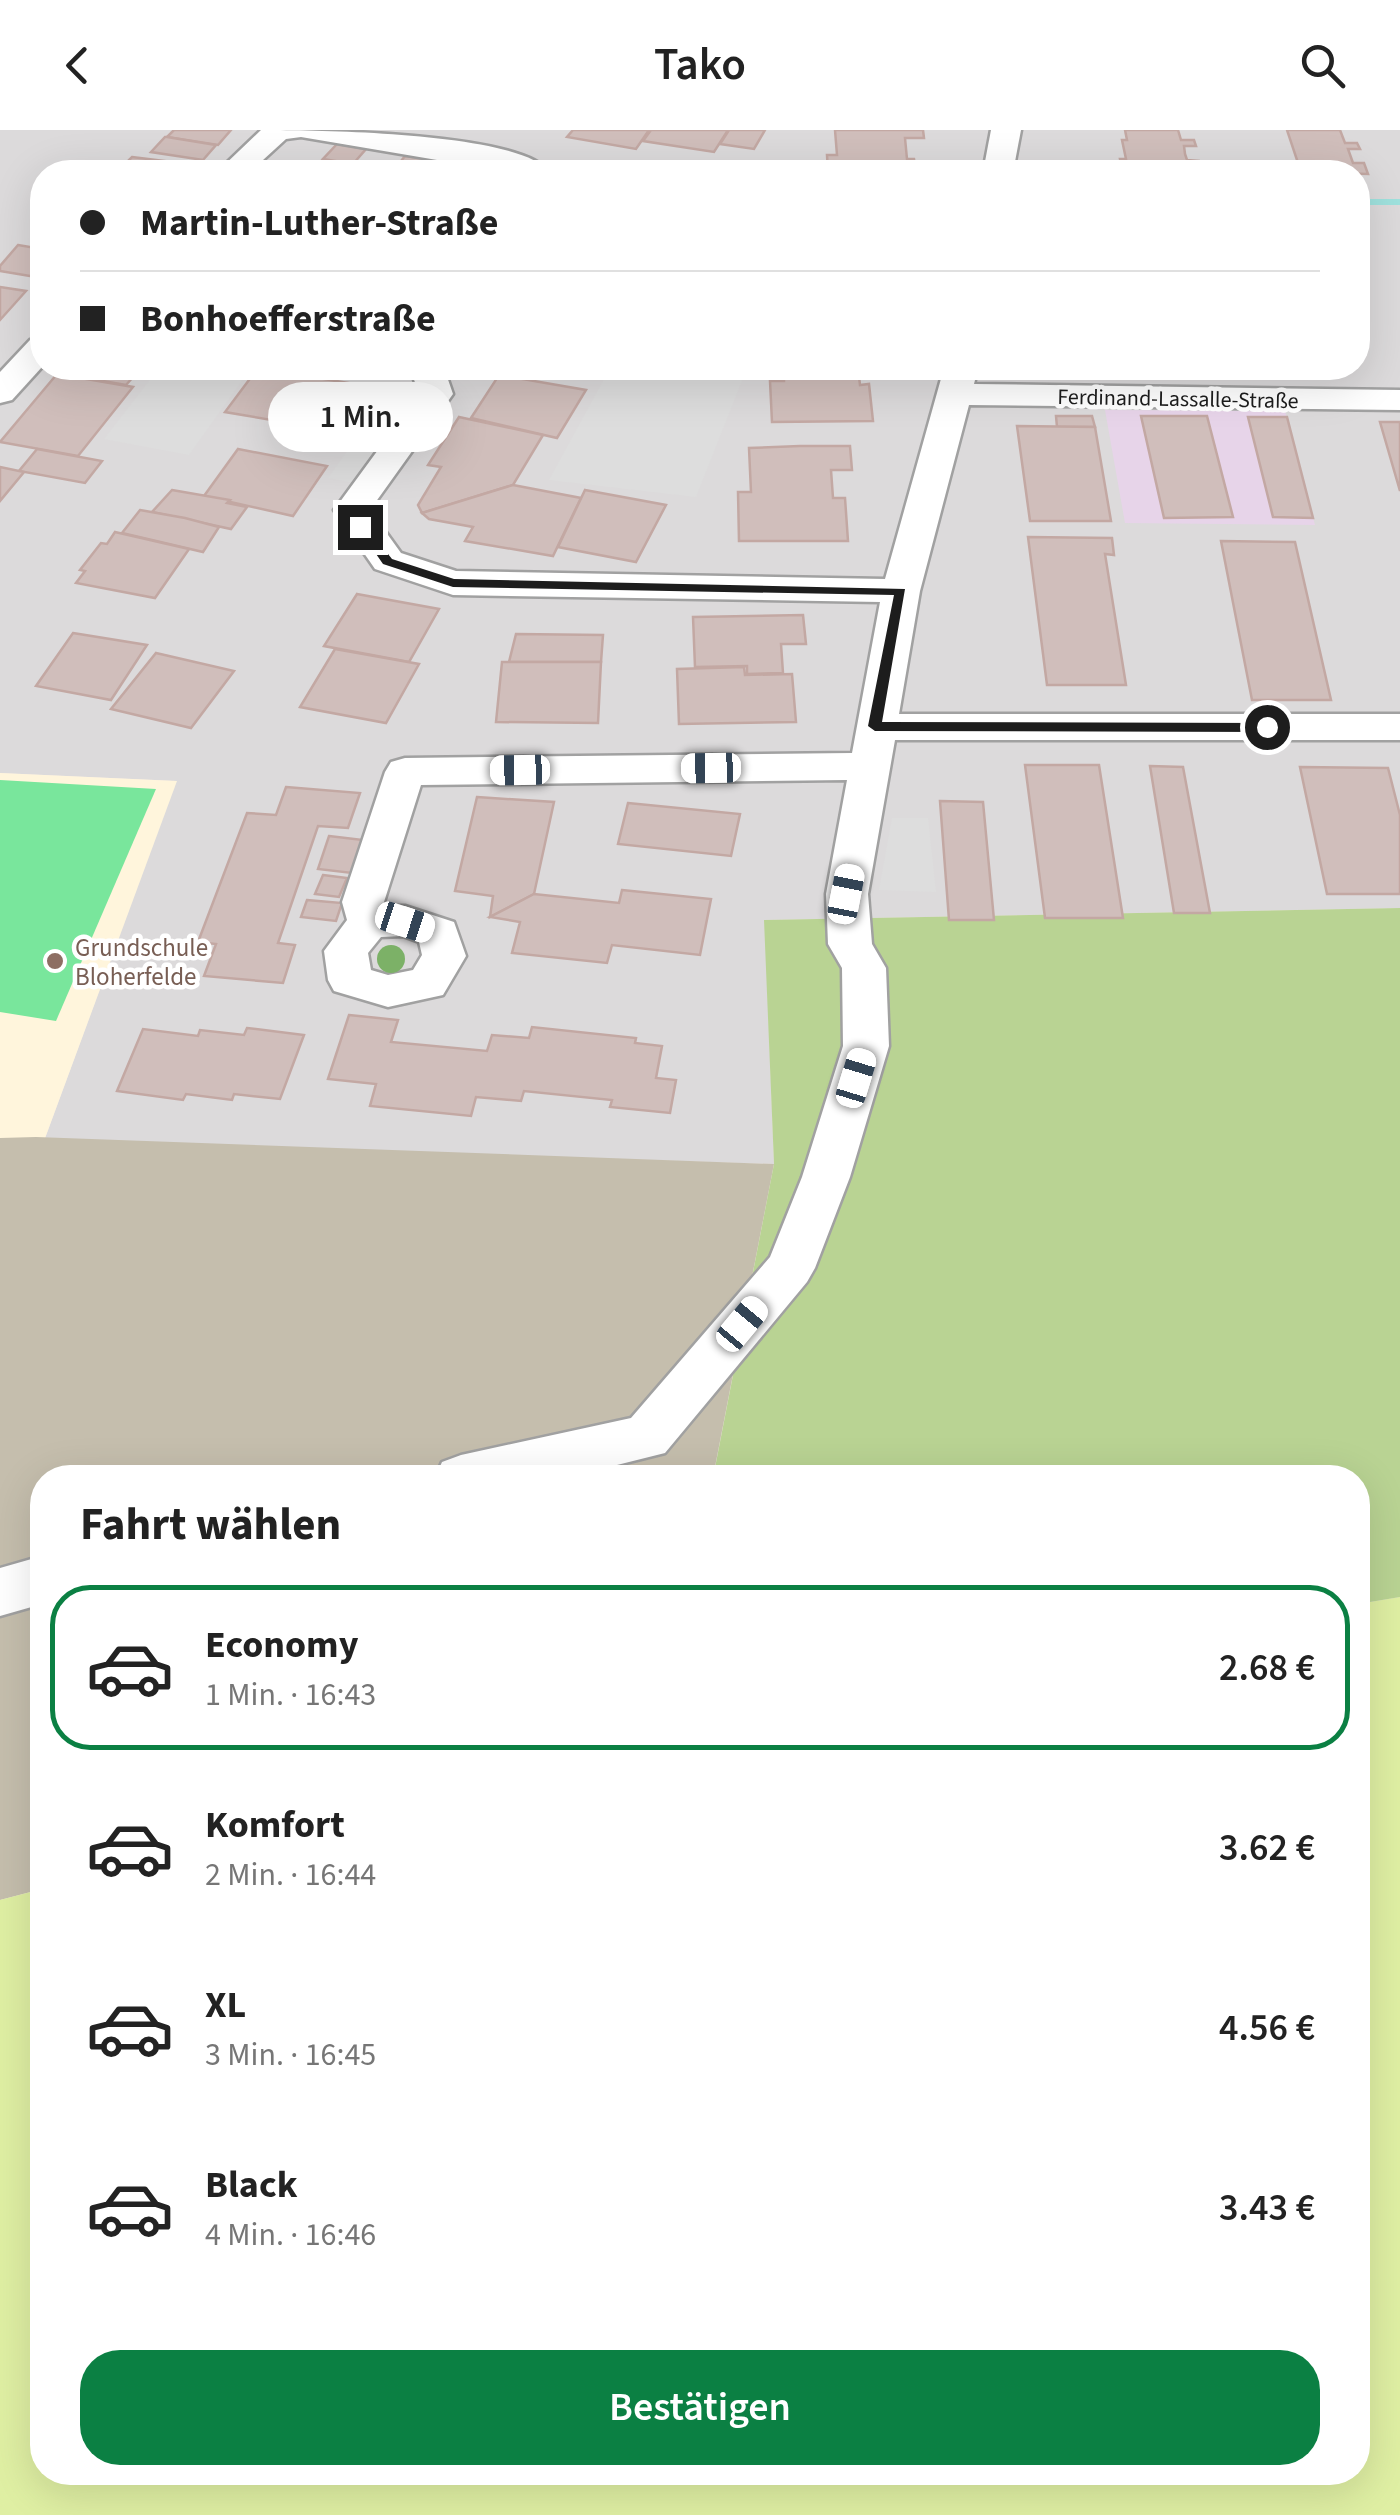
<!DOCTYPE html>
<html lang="de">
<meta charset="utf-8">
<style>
:root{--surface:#fff;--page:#f2f2f2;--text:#222;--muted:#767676;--line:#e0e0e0;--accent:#0b8043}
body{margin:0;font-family:"Source Sans 3",sans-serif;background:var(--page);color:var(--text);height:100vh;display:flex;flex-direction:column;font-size:38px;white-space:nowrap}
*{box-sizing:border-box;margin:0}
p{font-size:32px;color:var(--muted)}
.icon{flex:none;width:55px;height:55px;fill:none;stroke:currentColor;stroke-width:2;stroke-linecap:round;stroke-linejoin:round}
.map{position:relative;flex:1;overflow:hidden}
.details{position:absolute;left:30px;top:1335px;width:1340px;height:1020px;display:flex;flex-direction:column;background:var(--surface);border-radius:40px;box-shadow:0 10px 40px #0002}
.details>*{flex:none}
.top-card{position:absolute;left:30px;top:30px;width:1340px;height:220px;border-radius:40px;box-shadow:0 10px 40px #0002;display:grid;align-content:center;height:220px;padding:0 50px;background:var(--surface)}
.end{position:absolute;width:45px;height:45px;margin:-22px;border:12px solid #1d1d1d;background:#fff;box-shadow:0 0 0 5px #fff}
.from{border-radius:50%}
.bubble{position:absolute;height:70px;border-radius:35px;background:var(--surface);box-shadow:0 10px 40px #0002;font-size:32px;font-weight:600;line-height:70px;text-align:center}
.car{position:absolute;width:30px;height:60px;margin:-30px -15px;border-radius:12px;box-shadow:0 0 8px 2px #0007;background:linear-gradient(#fff 24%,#345 0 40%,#fff 0 76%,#345 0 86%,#fff 0)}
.top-card b{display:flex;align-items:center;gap:35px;height:95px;font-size:38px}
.top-card b+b{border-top:2px solid var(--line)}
.top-card i{width:25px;height:25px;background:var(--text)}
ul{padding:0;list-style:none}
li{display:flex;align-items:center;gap:30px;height:165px;margin:0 20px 15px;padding:0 30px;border:5px solid transparent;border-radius:40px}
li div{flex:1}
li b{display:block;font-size:38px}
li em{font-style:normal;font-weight:600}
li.current{border-color:var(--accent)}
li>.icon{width:90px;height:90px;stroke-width:1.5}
h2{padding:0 50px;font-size:45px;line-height:120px}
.cta{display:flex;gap:20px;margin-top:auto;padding:20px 50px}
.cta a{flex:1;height:115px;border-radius:40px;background:var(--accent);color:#fff;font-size:40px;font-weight:600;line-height:115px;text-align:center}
header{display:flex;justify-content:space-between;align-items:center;height:130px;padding:0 50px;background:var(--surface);font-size:45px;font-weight:600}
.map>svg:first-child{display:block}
</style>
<header><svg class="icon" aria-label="back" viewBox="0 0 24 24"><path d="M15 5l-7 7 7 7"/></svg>Tako<svg class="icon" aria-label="search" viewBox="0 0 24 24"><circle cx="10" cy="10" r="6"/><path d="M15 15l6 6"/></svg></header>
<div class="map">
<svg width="1400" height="2385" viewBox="0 0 1400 2385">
<rect width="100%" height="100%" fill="#f0e7e2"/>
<path fill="#dcdadb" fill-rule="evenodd" d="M0,0H1400V778L765,790L774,1034L44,1011L176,651L0,643ZM42,42H1358V238H42Z"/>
<polygon fill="#e7d4e9" points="1105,280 1285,281 1315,395 1125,393"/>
<polygon fill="#fff5dc" points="0,643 177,651 44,1011 0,1012"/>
<polygon fill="#c5bead" points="36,1007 774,1034 713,1347 42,1348 42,1759 0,1770 0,1008"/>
<polygon fill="#dfefa3" points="1400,1467 1400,2385 0,2385 0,1770 42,1759 42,2342 1358,2342 1358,1474"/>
<polygon fill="#b9d393" points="1400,778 1400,1467 1358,1474 1358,1348 713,1348 774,1034 764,790"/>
<polygon fill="#79e69c" points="0,650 156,659 56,891 0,882"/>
<g fill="#ddd">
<polygon points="159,238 251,238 189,325 104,309"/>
<polygon points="680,238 747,238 696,367 549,350 609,240 675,247"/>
<polygon points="386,266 429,274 370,356 328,348"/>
<polygon points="892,688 928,688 936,762 879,760"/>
</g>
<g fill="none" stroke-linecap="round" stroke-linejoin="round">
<rect fill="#9fe1dd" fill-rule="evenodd" x="1358" y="69" width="42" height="6"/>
</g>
<g fill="#d0bebb" stroke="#c3a8a3" stroke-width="2.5">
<polygon points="174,0 231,0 218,15 167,7"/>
<polygon points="573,0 649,0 636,19 567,7"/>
<polygon points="651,0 728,0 714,22 643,11"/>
<polygon points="729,0 765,0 754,19 720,14"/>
<polygon points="835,0 923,0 924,8 905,8 907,29 914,29 916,42 828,42 827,25 837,25"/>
<polygon points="1125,0 1178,0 1181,10 1194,10 1196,16 1184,16 1185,24 1187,30 1199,31 1202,41 1123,42 1120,29 1126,29 1122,10 1127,10"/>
<polygon points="1287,0 1340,0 1345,13 1357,13 1360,19 1348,19 1353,33 1364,33 1368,44 1301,42"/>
<polygon points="165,7 167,7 216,15 203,30 151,22"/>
<polygon points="337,14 366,19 353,34 323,29"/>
<polygon points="405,26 435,30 426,42 393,41"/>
<polygon points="132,27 164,31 157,39 125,34"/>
<polygon points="18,115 42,119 42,148 0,141 0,136"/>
<polygon points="0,157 26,161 0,190"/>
<polygon points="62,238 141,238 126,255 57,243"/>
<polygon points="258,238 378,258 347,303 225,282"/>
<polygon points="784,238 858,238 860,255 869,254 873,291 772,292 770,251 784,251"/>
<polygon points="57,244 133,257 78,326 0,312"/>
<polygon points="499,245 586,260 557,308 471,288"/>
<polygon points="1056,286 1092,286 1095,297 1057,297"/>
<polygon points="1141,286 1207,286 1233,387 1164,388"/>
<polygon points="459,287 543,305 513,355 422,383 418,375 441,337 428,335"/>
<polygon points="1248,287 1287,287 1313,388 1273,387"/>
<polygon points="1380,292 1400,292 1400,361"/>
<polygon points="1017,296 1095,297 1111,391 1030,391"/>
<polygon points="800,316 850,316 852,340 831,340 833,368 845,368 848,411 739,411 738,362 751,362 749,318"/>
<polygon points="37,319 102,331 85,353 19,341"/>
<polygon points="238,319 327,336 293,386 204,366"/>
<polygon points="0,337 24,342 0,371"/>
<polygon points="513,355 581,368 553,426 465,411 473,397 429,389 422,383"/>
<polygon points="172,360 230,370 227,373 247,377 231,399 152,382"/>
<polygon points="585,360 666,375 636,432 558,417"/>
<polygon points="140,380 185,388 219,397 203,422 122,403"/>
<polygon points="115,402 189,419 155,468 76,453 85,441 80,440 101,413 107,414"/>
<polygon points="1028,407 1112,408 1114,425 1105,424 1126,555 1047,555"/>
<polygon points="1221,411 1295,412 1331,570 1252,570"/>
<polygon points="357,464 439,479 409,532 324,516"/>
<polygon points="803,485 806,514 781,514 783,543 747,544 747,536 695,537 693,487"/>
<polygon points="73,503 147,515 111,570 36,556"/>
<polygon points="516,504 603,505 601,532 509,532"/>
<polygon points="335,519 419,534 386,593 300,577"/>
<polygon points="156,523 234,541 191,598 111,579"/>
<polygon points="502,532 601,532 598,593 496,592"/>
<polygon points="744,537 745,545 792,544 796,592 679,594 677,539"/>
<polygon points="1025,635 1099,635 1123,788 1045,788"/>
<polygon points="1150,636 1183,637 1210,783 1174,783"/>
<polygon points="1300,637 1388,638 1400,685 1400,764 1327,764"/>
<polygon points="286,657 360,663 348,698 318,696 278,813 295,815 283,853 204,846 216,814 198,812 247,683 276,685"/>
<polygon points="477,667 554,672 534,764 490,787 493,766 455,761"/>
<polygon points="940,671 983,672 994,790 949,790"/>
<polygon points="628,673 740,684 731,726 618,714"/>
<polygon points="329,706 363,710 352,743 318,739"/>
<polygon points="323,745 347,748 339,767 315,764"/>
<polygon points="622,760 711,769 700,825 612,815 607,833 512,823 520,792 490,787 534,764 619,773"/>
<polygon points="307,770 342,773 336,791 301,787"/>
<polygon points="349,885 398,890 391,912 487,921 492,905 529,908 532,897 636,908 635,913 662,916 656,948 676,950 670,983 610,977 612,970 524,961 521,971 476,967 471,986 370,976 376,954 328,949"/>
<polygon points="247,898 304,905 280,969 234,964 232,970 186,964 183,970 117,961 143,899 198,906 200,900 244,905"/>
</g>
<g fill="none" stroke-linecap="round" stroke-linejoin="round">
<defs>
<g id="street">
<path d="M261,0C312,0 522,2 549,42H508L301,7L286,9L250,42H217Z"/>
<polygon points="991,0 1021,0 1013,42 983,42"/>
<polygon points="42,207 42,237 12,270 0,273 0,242 30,210"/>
<path d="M410,238H444L453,264L370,380L401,423L456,441L885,449L944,238H978L974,254L1400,260V280L969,275L920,461L899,584H1400V610H895L868,764L872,814L886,838L889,916L850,1047L815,1138L807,1152L665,1323L565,1348H435L442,1332L461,1325L631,1288L770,1127L802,1047L843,916L842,838L828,814L826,764L847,650L421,655L384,772L386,776H405L454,792L466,826L443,865L388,877L334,861L328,850L324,821L347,790L342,772L385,642L391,632L405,628L852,623L880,472L453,465L375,439L334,380L419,264ZM403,806L419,812L422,825L413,840L388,845L371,840L368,823L381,807Z"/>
<polygon points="42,1426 42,1474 0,1486 0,1438"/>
</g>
</defs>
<use href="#street" stroke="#a1a1a1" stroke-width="5"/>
<use href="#street" fill="#fff" fill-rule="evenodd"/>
</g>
<circle fill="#7cb167" cx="391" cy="829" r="14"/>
<polygon fill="#1d1d1d" points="356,395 365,395 392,429 454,449 905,459 882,592 1267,593 1274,597 1267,602 875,601 868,596 894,465 453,457 383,434"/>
<circle fill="#8d6e63" stroke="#fff" stroke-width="4" cx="55" cy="831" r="10"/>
<g text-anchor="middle" stroke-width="9" stroke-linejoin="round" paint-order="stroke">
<g font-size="22" fill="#1d1d1d" stroke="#fff">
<text transform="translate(1178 268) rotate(1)" y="8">Ferdinand-Lassalle-Straße</text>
</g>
<g font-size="25" fill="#785e54" stroke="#fff" text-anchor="start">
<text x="75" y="826">Grundschule<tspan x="75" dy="29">Bloherfelde</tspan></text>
</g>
</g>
</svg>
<i class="end from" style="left:1267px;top:597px"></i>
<i class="end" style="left:360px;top:397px"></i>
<div class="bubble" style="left:268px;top:252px;width:185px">1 Min.</div>
<i class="car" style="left:711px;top:638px;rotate:269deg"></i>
<i class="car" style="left:520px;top:640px;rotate:269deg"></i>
<i class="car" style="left:846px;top:764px;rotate:11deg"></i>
<i class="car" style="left:405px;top:792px;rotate:108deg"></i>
<i class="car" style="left:856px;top:948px;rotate:17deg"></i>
<i class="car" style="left:742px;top:1194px;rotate:40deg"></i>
<div class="top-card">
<b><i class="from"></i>Martin-Luther-Straße</b>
<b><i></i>Bonhoefferstraße</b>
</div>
<section class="details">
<h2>Fahrt wählen</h2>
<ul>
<li class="current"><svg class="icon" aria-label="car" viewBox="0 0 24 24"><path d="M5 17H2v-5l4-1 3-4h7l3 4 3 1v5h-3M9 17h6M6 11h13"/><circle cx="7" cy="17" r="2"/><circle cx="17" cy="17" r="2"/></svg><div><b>Economy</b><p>1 Min. · 16:43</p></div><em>2.68 €</em></li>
<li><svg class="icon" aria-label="car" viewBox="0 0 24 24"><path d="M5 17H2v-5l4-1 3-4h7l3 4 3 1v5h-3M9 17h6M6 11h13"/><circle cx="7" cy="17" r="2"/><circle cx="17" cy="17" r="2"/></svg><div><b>Komfort</b><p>2 Min. · 16:44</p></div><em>3.62 €</em></li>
<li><svg class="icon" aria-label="car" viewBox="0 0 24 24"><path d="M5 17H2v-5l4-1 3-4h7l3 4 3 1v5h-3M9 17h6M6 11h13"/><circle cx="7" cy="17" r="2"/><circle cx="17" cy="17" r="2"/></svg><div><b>XL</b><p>3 Min. · 16:45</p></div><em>4.56 €</em></li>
<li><svg class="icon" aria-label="car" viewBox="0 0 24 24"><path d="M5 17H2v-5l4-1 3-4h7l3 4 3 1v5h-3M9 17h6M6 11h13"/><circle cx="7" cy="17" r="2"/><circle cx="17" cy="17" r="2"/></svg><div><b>Black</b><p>4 Min. · 16:46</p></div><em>3.43 €</em></li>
</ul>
<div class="cta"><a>Bestätigen</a></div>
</section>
</div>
